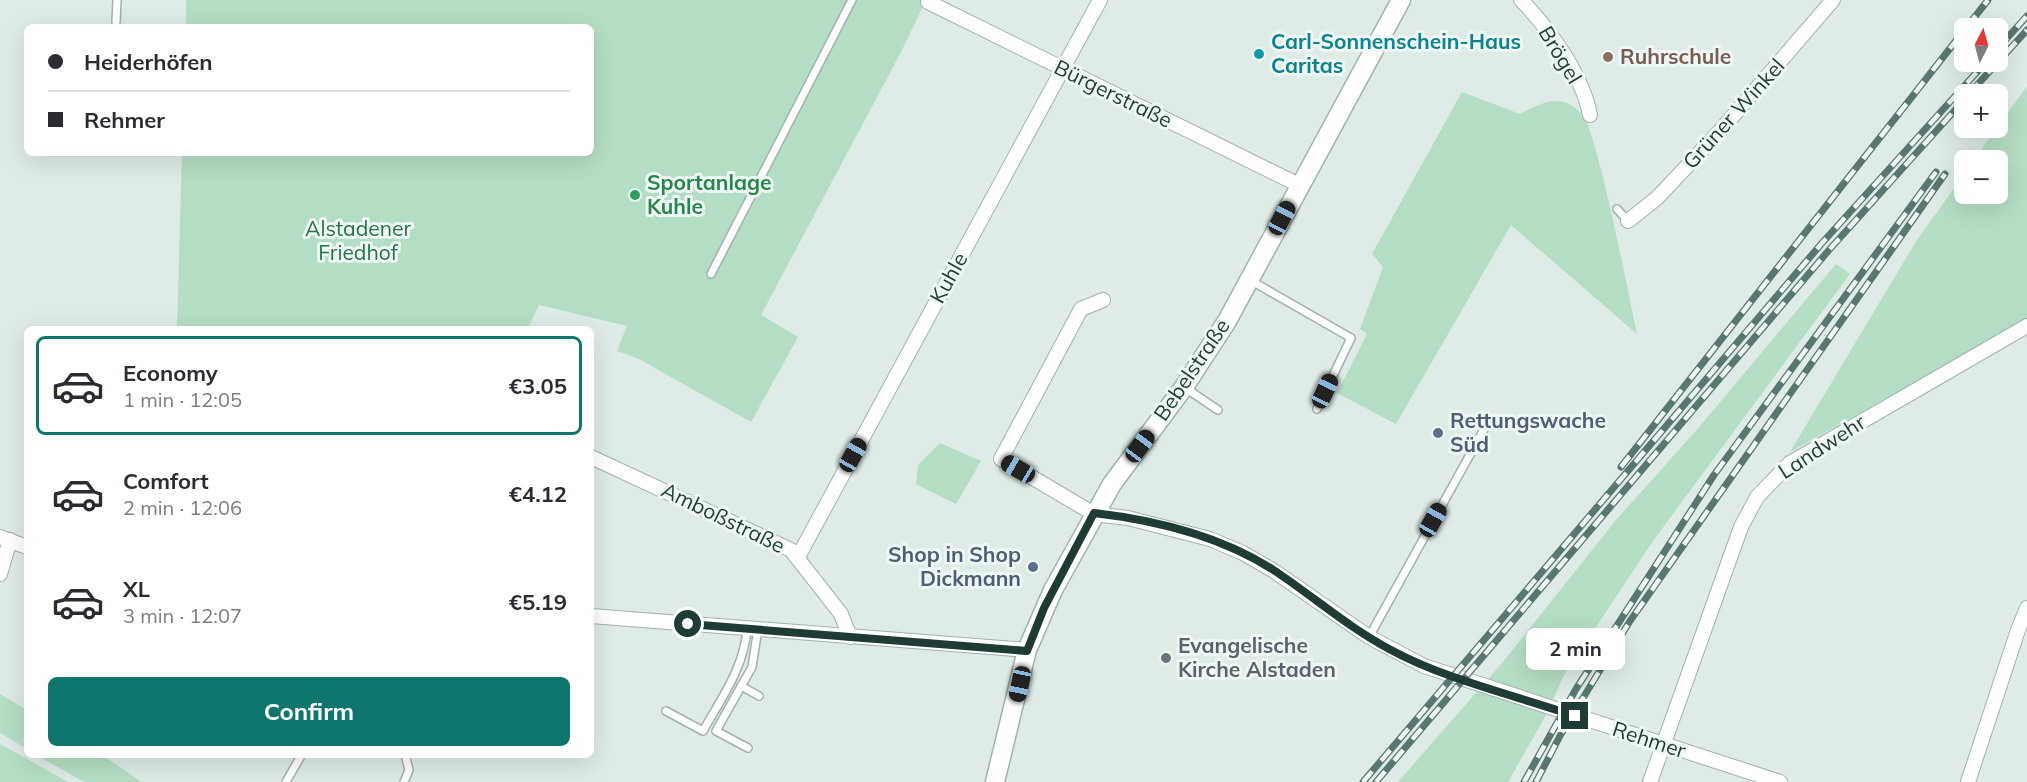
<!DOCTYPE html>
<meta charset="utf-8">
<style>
:root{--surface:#fff;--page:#f7f7f7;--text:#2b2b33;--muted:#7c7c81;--line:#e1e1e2;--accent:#0f766e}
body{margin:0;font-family:Mulish,sans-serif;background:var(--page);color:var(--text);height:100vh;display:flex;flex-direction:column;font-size:22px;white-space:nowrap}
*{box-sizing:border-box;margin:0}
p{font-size:20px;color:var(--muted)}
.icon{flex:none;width:33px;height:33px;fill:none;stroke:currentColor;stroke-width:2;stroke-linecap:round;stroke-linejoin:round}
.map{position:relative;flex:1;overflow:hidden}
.panel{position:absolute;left:24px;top:326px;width:570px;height:432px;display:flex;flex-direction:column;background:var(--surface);border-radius:9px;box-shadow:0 6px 24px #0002}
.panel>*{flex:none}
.guide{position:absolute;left:24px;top:24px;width:570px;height:132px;border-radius:9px;box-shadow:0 6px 24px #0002;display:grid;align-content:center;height:132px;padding:0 24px;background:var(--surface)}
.needle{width:39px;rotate:6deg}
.fabs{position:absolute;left:1954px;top:18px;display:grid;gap:12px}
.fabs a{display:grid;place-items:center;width:54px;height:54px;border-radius:9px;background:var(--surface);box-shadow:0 6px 24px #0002;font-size:30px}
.end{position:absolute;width:27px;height:27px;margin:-14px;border:8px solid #1e3b36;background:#fff;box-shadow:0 0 0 3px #fff}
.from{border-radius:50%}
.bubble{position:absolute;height:42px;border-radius:9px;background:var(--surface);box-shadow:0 6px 24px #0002;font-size:20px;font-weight:700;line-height:42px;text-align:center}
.car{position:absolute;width:18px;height:36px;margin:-18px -9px;border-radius:8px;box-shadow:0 0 4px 2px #0007;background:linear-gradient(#222 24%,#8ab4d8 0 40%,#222 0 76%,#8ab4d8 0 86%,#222 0)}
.guide b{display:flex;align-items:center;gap:21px;height:57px;font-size:22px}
.guide b+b{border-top:2px solid var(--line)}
.guide i{width:15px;height:15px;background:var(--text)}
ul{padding:10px 0 0;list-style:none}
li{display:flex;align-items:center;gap:18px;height:99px;margin:0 12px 9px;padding:0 12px;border:3px solid transparent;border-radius:9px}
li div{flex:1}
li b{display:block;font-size:22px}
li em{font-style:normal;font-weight:700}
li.on{border-color:var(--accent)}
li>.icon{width:54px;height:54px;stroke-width:1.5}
.cta{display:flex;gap:12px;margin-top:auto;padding:12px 24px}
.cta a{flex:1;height:69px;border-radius:9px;background:var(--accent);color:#fff;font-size:24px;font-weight:700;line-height:69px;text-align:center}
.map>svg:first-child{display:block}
</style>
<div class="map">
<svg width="2027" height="782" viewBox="0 0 2027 782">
<rect width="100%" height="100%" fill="#deebe6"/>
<g fill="#b4dec3">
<polygon points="186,0 926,0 901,52 761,315 798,337 751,422 639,359 617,351 627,326 539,305 528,328 177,328 182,153 591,153 591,27 186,27"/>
<polygon points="2027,86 2027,320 1790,452 1917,240 1965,173 1965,194 1998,194 1998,160 1974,160"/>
<path d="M1462,92L1520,114C1543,102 1561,92 1582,114C1597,129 1630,302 1637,334L1511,225L1396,424L1337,393L1367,334L1360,329L1383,267L1372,254Z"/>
<polygon points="1836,264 1850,274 1653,541 1564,675 1546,715 1508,782 1398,782 1503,662 1616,520 1694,433"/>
<polygon points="940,443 981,461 956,504 916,484 918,465"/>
<polygon points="0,694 27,710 27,749 0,733"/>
<polygon points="0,744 68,782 0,782"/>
<polygon points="36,755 102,755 142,782 84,782"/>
</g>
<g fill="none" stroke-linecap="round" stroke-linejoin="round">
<defs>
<g id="service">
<polyline points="116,22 117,0"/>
<polyline points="1617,209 1628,221"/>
<polyline points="711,274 852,0"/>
<polyline points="1250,280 1351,338 1317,409"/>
<polyline points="1184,387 1218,410"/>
<polyline points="1369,637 1487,424"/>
<polyline points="741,686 759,696"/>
<path d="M666,711L703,731C721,699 745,666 747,628"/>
<polyline points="748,748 716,731 752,667 758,629"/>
<polyline points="286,782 302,754"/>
<polyline points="404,782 409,770 405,754"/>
</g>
<g id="minor">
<path d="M1521,0C1550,30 1582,74 1590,115"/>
<polyline points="928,2 1299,185"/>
<polyline points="1628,221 1657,198 1720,131 1833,0"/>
<polyline points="1103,300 1081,309 1001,459 1094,514 1128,518 1210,539 1243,553 1274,571 1369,637 1424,666 1780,782"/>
<polyline points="591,457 791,550 841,614 850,637"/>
<polyline points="0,537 27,547"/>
<polyline points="798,557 1100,0"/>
<polyline points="0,574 10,540"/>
<polyline points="591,616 1027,650"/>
<polyline points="1650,782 1741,527 1757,497 1790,463 2027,326"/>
<polyline points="1968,782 2018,630 2027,608"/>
</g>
<polyline id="tertiary" points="995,782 1027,650 1053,590 1112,484 1184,387 1227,321 1401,0"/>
</defs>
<use href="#service" stroke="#a1b3ae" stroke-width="10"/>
<use href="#minor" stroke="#a1b3ae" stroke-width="16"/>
<use href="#tertiary" stroke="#a1b3ae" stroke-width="21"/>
<use href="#service" stroke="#fff" stroke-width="7"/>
<use href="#minor" stroke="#fff" stroke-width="14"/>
<use href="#tertiary" stroke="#fff" stroke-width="18"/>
<defs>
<g id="rail">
<polyline points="1998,48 2027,16"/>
<polyline points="1969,94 2027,30"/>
<polyline points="1621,467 1988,0"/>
<polyline points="1363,782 1822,243 1986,62"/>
<polyline points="1376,782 1829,250 1965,99"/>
<polyline points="1524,782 1576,689 1714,475 1936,172"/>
<polyline points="1536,782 1561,734 1630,621 1945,174"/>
</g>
</defs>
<use href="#rail" stroke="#587772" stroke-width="7"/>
<use href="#rail" stroke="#eef7f3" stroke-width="4.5" stroke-dasharray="14" stroke-linecap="butt"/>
</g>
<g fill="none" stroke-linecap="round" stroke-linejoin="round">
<path stroke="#1e3b36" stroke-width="8" d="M688,624L1027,651L1044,608L1094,513C1155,520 1223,537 1275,571C1314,597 1349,628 1391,650C1444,679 1517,696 1575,716"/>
</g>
<circle fill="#0f9aa8" stroke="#eef7f3" stroke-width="2" cx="1259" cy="54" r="6"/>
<circle fill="#8d6e63" stroke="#eef7f3" stroke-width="2" cx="1608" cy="57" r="6"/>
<circle fill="#2e9e5b" stroke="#eef7f3" stroke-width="2" cx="635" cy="195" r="6"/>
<g fill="#5c6f8a" stroke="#eef7f3" stroke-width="2">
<circle cx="1438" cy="433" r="6"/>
<circle cx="1033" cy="567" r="6"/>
</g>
<circle fill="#6b7280" stroke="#eef7f3" stroke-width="2" cx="1166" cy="658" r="6"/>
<g text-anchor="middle" stroke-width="6" stroke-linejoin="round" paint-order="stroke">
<g font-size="21" font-weight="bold" fill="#0d838f" stroke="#eef7f3" text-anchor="start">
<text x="1271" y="49">Carl-Sonnenschein-Haus<tspan x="1271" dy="24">Caritas</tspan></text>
</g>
<g font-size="21" fill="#1e3b36" stroke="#eef7f3">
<text transform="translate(1560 55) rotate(59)" y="7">Brögel</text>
<text transform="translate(1113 94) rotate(26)" y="7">Bürgerstraße</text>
<text transform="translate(1734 114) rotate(-48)" y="7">Grüner Winkel</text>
<text transform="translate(949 278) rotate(-61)" y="7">Kuhle</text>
<text transform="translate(1192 370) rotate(-56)" y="7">Bebelstraße</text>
<text transform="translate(1822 447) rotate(-33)" y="7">Landwehr</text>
<text transform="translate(723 518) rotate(26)" y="7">Amboßstraße</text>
<text transform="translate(1649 740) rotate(18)" y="7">Rehmer</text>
</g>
<g font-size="21" font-weight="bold" fill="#785e54" stroke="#eef7f3" text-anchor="start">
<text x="1620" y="64">Ruhrschule</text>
</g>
<g font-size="21" font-weight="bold" fill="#27864d" stroke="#eef7f3" text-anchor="start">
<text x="647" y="190">Sportanlage<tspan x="647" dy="24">Kuhle</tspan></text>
</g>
<g font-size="21" fill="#26744b" stroke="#eef7f3">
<text x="358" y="236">Alstadener<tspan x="358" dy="24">Friedhof</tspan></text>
</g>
<g font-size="21" font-weight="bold" fill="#4e5e75" stroke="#eef7f3" text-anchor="start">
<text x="1450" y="428">Rettungswache<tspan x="1450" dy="24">Süd</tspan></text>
<text x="1021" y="562" text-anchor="end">Shop in Shop<tspan x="1021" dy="24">Dickmann</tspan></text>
</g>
<g font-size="21" font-weight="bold" fill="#5b616d" stroke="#eef7f3" text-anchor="start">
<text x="1178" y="653">Evangelische<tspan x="1178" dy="24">Kirche Alstaden</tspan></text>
</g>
</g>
</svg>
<div class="fabs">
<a><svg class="needle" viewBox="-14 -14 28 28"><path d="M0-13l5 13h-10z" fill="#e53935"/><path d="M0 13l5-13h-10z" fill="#7c7c81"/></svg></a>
<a>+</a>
<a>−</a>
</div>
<i class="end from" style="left:688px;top:624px"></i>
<i class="end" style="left:1575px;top:716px"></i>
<div class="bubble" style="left:1526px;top:628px;width:99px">2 min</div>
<i class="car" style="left:1282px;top:218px;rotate:28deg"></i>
<i class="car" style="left:1325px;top:391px;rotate:25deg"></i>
<i class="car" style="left:1140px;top:446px;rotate:37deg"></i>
<i class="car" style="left:853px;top:455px;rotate:29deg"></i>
<i class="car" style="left:1018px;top:469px;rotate:300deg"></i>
<i class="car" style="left:1433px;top:520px;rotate:29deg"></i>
<i class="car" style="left:1020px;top:684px;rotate:192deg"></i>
<div class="guide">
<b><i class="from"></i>Heiderhöfen</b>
<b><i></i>Rehmer</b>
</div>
<section class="panel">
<ul>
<li class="on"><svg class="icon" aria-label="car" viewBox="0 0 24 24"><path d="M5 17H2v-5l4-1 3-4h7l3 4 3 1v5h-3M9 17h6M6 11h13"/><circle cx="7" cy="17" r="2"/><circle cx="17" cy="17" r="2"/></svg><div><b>Economy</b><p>1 min · 12:05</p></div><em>€3.05</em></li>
<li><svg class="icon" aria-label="car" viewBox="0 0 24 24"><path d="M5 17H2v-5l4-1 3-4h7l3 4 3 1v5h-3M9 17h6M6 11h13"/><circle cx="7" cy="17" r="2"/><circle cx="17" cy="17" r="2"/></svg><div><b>Comfort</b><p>2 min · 12:06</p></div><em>€4.12</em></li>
<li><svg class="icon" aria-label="car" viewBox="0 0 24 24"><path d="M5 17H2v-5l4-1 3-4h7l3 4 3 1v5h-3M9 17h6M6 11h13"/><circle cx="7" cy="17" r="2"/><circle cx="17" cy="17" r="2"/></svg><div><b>XL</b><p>3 min · 12:07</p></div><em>€5.19</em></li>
</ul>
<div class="cta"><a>Confirm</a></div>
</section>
</div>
